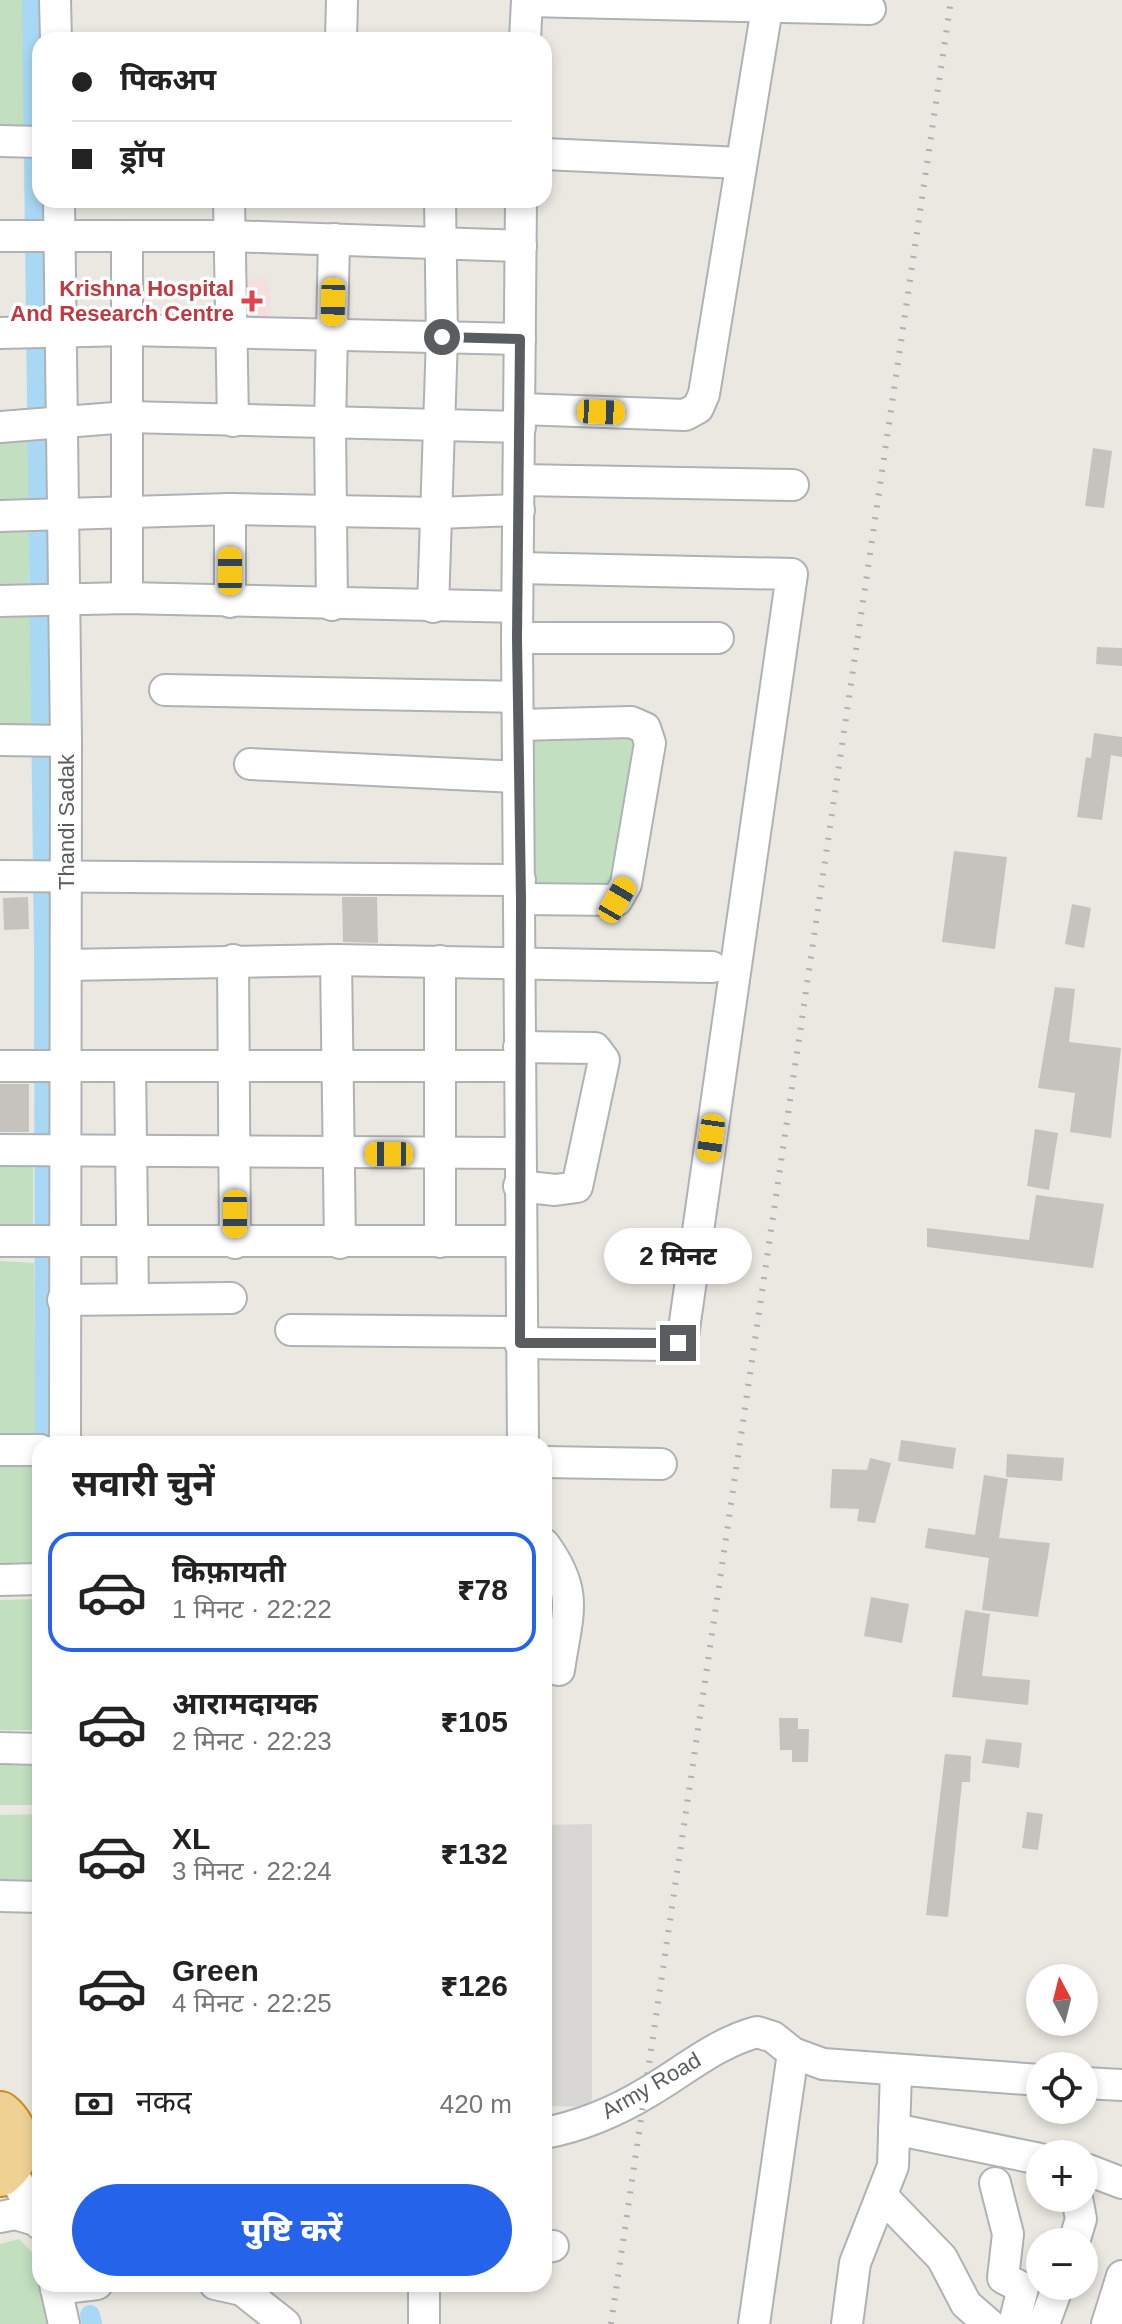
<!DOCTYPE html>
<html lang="hi">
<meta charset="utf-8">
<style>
:root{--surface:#fff;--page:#f6f6f6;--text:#222;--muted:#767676;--line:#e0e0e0;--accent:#2563eb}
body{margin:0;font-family:Arial,"Noto Sans Devanagari",sans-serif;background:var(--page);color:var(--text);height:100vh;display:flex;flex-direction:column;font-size:30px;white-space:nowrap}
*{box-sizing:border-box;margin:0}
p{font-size:26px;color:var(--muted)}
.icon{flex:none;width:44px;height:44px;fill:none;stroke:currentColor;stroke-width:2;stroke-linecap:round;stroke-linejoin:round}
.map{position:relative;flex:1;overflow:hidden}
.details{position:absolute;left:32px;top:1436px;width:520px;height:856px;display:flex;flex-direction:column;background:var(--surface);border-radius:24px;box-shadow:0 4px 12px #0003}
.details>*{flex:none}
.guide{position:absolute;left:32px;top:32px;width:520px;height:176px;border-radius:24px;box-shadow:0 4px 12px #0003;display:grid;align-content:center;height:176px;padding:0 40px;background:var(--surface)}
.needle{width:52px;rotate:353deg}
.controls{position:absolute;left:1026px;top:1964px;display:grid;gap:16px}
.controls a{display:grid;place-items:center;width:72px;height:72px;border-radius:50%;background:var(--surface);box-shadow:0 4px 12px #0003;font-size:40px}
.end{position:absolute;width:36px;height:36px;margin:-18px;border:10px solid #595d60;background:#fff;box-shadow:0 0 0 4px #fff}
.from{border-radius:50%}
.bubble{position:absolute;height:56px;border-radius:28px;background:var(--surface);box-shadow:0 4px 12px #0003;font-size:26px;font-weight:800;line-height:56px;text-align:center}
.car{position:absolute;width:24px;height:48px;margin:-24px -12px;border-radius:10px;box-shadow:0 0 6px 2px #0007;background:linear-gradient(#f5c518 24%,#345 0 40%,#f5c518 0 76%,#345 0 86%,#f5c518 0)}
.guide b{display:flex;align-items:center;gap:28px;height:76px;font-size:30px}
.guide b+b{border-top:2px solid var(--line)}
.guide i{width:20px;height:20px;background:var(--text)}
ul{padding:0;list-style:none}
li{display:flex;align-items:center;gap:24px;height:120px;margin:0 16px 12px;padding:0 24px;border:4px solid transparent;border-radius:24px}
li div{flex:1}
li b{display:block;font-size:30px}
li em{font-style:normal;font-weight:800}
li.on{border-color:var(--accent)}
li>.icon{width:72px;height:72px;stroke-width:1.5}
h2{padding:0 40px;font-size:36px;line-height:96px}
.pay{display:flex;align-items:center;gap:20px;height:88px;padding:0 40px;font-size:30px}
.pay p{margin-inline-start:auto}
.cta{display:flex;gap:16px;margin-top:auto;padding:16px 40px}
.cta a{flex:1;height:92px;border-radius:48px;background:var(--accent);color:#fff;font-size:32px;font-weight:800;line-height:92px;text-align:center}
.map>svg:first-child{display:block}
</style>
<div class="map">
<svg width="1122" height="2324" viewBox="0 0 1122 2324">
<rect width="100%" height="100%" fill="#eae8e1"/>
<polygon fill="#d9d7d3" points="592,1824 592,2107 544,2106 544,1825"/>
<polygon fill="#f7dede" points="269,279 270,322 234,322 235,280"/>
<g fill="#c2dfc0">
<polygon points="0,0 23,0 27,131 0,130"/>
<polygon points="29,438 31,504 0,505 0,439"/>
<rect x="0" y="526" width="29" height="63"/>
<polygon points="0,609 34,610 33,724 0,724"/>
<polygon points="639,733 614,888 531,890 531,734"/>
<rect x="0" y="1163" width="33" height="69"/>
<polygon points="0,1261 34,1263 36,1435 0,1434"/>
<polygon points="0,1460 36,1460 37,1573 0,1574"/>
<polygon points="40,1599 40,1730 0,1730 0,1600"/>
<polygon points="0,1754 40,1755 39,1805 0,1805"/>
<polygon points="40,1814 40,1888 0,1888 0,1815"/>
<polygon points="19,2239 40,2260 47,2324 0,2324 0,2244"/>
</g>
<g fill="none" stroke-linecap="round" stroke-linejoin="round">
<g stroke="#a8d8f3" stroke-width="20">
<polyline points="32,0 44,945 45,1444"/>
<polyline points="90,2315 92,2324"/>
</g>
</g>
<g fill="#c6c3be">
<polygon points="1093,448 1112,451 1104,508 1085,506"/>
<polygon points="1097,647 1122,648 1122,666 1096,664"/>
<polygon points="1094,733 1122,737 1122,757 1111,755 1102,820 1077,817 1086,757 1091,758"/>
<polygon points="954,851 1007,857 995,949 942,942"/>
<polygon points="28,897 29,929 4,930 3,898"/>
<polygon points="342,897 377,897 378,943 343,942"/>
<polygon points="1072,904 1091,908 1084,948 1065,944"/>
<polygon points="1055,987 1075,989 1069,1042 1121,1048 1111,1138 1070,1132 1075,1093 1038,1088"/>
<rect x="0" y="1084" width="29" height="48"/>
<polygon points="1035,1129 1058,1133 1049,1190 1027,1186"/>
<polygon points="1036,1195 1104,1204 1093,1268 927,1247 927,1228 1029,1240"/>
<polygon points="901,1440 956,1448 953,1469 898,1461"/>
<polygon points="1007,1454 1064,1458 1062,1481 1006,1477"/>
<polygon points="870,1458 891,1463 875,1523 857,1521 859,1509 830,1508 832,1469 867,1470"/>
<polygon points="984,1475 1008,1479 999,1538 1050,1543 1038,1617 982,1610 989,1558 925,1548 928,1528 975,1535"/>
<polygon points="871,1597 909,1604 902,1643 864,1636"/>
<polygon points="965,1610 990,1614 982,1676 1030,1680 1028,1705 952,1697"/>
<polygon points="779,1718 798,1718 798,1729 809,1729 808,1762 792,1762 792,1750 780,1750"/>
<polygon points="986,1739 1022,1743 1019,1768 982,1763"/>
<polygon points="945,1754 971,1756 970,1782 962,1782 948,1917 926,1915"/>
<polygon points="1027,1812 1043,1814 1038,1850 1022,1848"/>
</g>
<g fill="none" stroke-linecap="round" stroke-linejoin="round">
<defs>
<g id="minor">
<polyline points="55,0 56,40"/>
<polyline points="527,1 870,9"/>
<polyline points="341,40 342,0"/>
<polyline points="525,40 527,0"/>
<polyline points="0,141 40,142"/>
<polyline points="544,154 741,163"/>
<polyline points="59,200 66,741 65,1444"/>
<polyline points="229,200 233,421"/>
<polyline points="521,200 517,638 523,1444"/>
<polyline points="0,236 230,236 521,246"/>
<polyline points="0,333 128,330 520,339"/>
<polyline points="521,409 685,415 698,408 704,394 767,8"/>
<polyline points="0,427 128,417 520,427"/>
<polyline points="520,480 793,485"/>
<polyline points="230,509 230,602"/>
<polyline points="0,516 230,509 437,513 519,510"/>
<polyline points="519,568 792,574 683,1336 678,1343 667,1345 520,1343"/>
<polyline points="127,598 127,237"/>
<polyline points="0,601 127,598 517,607"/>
<polyline points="332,605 330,425 334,239"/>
<polyline points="433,607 442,337 440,200"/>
<polyline points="517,638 718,638"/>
<polyline points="165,690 517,697"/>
<polyline points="518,725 631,722 645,728 650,743 626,884 617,900 521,899"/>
<polyline points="0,740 66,741"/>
<polyline points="250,764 518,777"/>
<polyline points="0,876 520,880"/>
<polyline points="233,960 235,1243"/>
<polyline points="336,960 340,1243"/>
<polyline points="440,961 440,1242"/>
<polyline points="66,965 336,960 712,967"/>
<polyline points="519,1047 595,1048 604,1060 577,1187 555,1190 519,1186"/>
<polyline points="0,1066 518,1066"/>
<polyline points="130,1066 133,1299"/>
<polyline points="0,1150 519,1153"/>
<polyline points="0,1241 519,1241"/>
<polyline points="63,1300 231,1298"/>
<polyline points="291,1330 521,1332"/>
<polyline points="0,1450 40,1450"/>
<polyline points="544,1462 661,1464"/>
<path d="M544,1544C580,1593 567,1614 559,1670"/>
<polyline points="0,1580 40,1579"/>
<polyline points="0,1748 40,1749"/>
<polyline points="0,1896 40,1897"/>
<polyline points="1084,2083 1122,2085"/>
<polyline points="894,2129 1040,2159"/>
<path d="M544,2133C579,2127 617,2111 648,2092C684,2071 716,2043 757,2032L773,2037L793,2053L823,2064L1040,2080"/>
<polyline points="9,2167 40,2224"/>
<polyline points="1088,2170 1122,2183"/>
<polyline points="995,2183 1008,2234 1003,2278 1023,2288 1014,2324"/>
<polyline points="882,2196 942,2258 966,2304 989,2324"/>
<polyline points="0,2217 15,2214 39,2221"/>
<polyline points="1074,2242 1081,2219 1077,2198"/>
<polyline points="544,2247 553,2246"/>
<polyline points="55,2284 64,2324"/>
<polyline points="215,2284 242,2290 285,2324"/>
<polyline points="56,2289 97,2284"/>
<polyline points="424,2324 424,2284"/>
<polyline points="754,2324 793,2053"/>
<polyline points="847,2324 855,2263 893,2166 896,2071"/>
<polyline points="1044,2324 1058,2286"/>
<polyline points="1107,2324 1122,2276"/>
</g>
<path id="highway" d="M0,2114C20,2130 22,2159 0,2174"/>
</defs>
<use href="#minor" stroke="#aeb2b5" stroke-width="34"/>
<use href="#highway" stroke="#d08a1c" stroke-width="48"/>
<use href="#minor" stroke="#fff" stroke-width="30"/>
<use href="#highway" stroke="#efd194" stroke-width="44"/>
<polyline stroke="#afb0b0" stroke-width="6" stroke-dasharray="2 10" stroke-linecap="butt" points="611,2324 951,0"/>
</g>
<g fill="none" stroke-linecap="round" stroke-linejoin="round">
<polyline stroke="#595d60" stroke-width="10" points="442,337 520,339 517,638 521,899 520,1343 678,1343"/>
</g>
<path fill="#e0444e" stroke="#fff" stroke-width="3" d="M248 289h8v8h8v8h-8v8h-8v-8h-8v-8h8z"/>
<g text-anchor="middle" stroke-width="7" stroke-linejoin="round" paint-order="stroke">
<g font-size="22" font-weight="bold" fill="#be3a42" stroke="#fff" text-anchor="end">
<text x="234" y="296">Krishna Hospital<tspan x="234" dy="25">And Research Centre</tspan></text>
</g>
<g font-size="22" fill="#595d60" stroke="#fff">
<text transform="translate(66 822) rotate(-90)" y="8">Thandi Sadak</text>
<text transform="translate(651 2085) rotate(-30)" y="8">Army Road</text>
</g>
</g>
</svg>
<div class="controls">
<a><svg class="needle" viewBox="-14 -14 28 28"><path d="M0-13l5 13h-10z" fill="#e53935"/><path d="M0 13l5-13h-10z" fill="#767676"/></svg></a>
<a><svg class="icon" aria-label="locate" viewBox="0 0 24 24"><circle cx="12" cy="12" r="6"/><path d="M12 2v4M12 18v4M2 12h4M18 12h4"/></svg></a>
<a>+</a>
<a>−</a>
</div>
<i class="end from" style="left:442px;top:337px"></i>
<i class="end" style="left:678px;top:1343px"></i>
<div class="bubble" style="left:604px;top:1228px;width:148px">2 मिनट</div>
<i class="car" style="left:333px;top:302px;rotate:181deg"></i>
<i class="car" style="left:601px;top:412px;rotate:92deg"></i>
<i class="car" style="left:230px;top:571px;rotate:0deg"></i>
<i class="car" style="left:617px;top:900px;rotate:30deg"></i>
<i class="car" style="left:711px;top:1138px;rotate:188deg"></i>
<i class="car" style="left:389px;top:1154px;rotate:270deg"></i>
<i class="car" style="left:235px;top:1214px;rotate:180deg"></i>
<div class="guide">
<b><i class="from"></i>पिकअप</b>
<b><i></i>ड्रॉप</b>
</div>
<section class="details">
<h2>सवारी चुनें</h2>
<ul>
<li class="on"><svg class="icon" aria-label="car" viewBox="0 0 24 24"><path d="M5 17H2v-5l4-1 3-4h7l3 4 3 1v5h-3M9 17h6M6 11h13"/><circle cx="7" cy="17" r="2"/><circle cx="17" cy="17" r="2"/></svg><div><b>किफ़ायती</b><p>1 मिनट · 22:22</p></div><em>₹78</em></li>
<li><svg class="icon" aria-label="car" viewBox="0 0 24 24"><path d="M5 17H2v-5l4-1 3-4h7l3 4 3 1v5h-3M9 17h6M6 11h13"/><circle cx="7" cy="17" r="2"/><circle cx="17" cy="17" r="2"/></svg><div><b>आरामदायक</b><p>2 मिनट · 22:23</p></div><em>₹105</em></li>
<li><svg class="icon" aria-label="car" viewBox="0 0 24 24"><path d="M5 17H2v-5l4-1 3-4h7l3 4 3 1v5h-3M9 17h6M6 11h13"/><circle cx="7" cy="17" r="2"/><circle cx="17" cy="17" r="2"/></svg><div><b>XL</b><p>3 मिनट · 22:24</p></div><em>₹132</em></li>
<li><svg class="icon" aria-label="car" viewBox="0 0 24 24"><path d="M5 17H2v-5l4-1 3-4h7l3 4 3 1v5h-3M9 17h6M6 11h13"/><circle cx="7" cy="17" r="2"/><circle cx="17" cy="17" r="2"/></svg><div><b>Green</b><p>4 मिनट · 22:25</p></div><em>₹126</em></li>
</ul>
<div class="pay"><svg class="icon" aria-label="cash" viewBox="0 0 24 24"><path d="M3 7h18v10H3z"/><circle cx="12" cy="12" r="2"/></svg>नकद<p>420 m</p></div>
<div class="cta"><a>पुष्टि करें</a></div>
</section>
</div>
